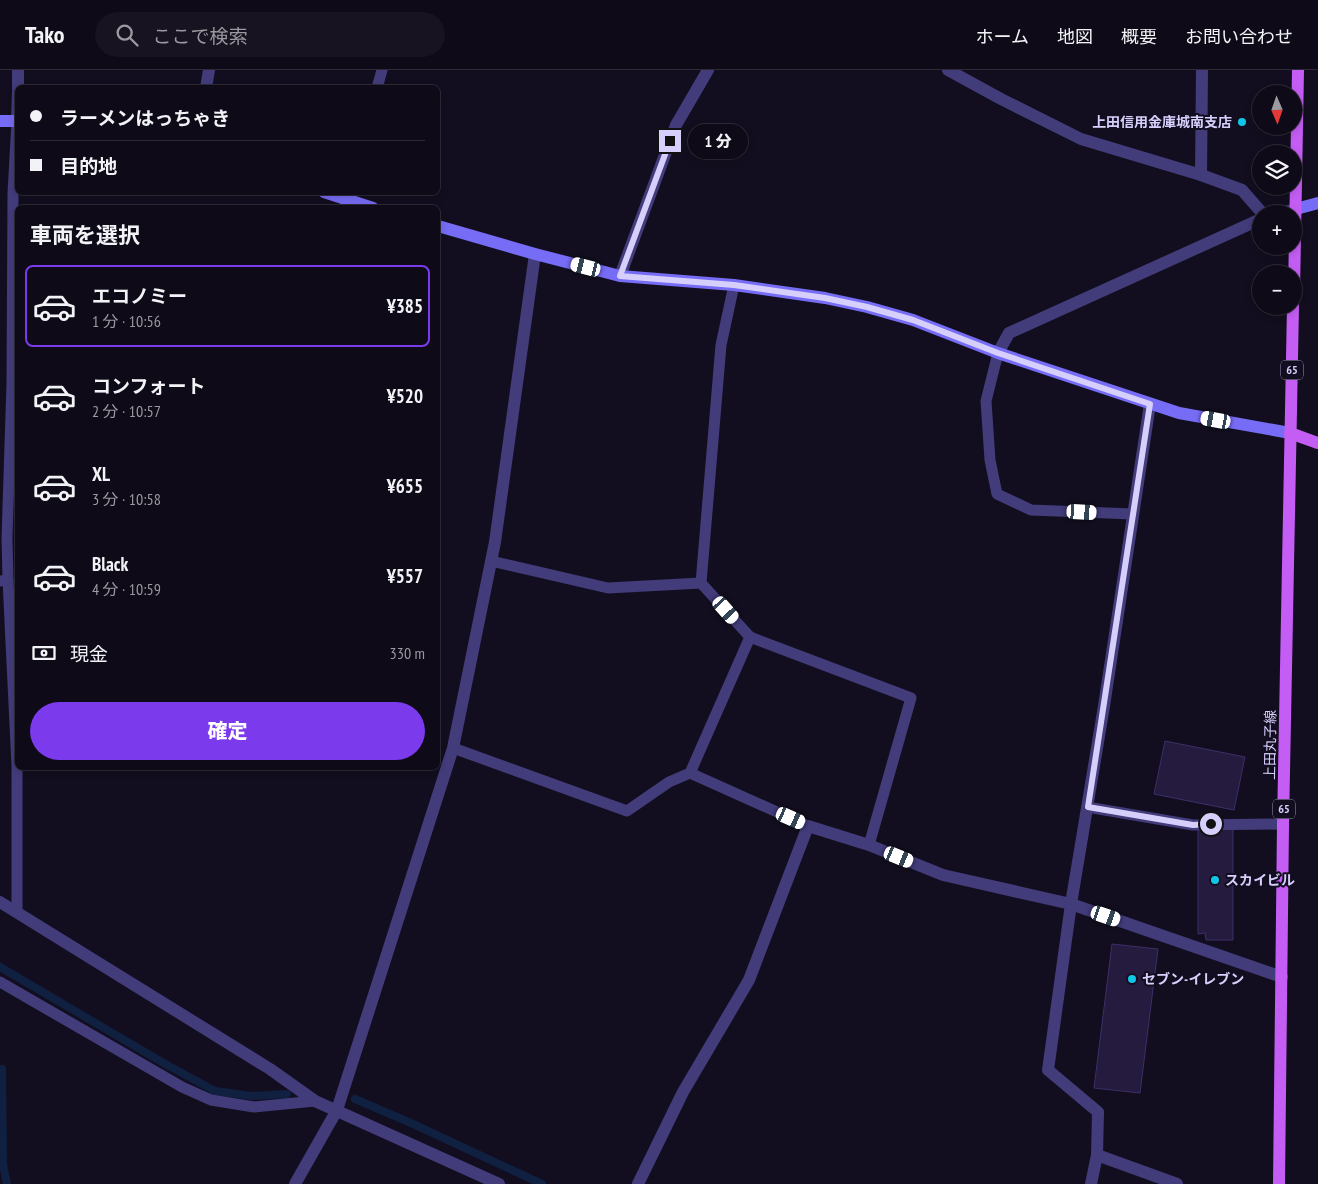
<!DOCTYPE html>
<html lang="ja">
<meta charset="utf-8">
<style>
:root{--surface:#0e0a17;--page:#171320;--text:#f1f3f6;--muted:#9b9aa1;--line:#2e2b36;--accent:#7c3aed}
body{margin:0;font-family:"PT Sans Narrow","Noto Sans JP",sans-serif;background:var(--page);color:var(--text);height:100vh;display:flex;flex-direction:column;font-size:19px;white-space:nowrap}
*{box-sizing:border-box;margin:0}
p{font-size:16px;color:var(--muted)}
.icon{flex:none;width:28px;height:28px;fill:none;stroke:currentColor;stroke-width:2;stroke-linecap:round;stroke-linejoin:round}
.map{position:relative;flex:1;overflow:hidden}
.sheet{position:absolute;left:15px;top:135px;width:425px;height:565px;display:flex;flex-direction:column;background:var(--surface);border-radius:8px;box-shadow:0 2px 8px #0003,0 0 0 1px var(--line)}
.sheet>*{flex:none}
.hud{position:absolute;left:15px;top:15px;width:425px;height:110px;border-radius:8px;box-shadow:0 2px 8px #0003,0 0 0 1px var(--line);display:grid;align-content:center;height:110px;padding:0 15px;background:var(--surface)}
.needle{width:32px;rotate:178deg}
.tools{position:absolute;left:1252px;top:15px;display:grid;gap:10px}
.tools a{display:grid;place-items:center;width:50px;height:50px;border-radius:50%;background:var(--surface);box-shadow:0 2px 8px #0003,0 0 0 1px var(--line);font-size:25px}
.end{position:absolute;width:22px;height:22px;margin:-11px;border:6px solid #d6cffc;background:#111;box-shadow:0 0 0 2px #111}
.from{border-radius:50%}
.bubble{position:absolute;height:35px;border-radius:18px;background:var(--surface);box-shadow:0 2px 8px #0003,0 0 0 1px var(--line);font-size:16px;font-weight:800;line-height:35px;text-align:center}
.car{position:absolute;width:15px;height:30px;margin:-15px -8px;border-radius:6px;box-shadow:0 0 4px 1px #0007;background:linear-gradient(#fff 24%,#345 0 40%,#fff 0 76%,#345 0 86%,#fff 0)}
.hud b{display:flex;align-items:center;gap:18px;height:48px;font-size:19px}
.hud b+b{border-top:1px solid var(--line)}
.hud i{width:12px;height:12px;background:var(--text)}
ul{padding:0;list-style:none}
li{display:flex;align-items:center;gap:15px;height:82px;margin:0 10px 8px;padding:0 5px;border:2px solid transparent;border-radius:8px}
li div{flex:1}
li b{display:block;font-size:19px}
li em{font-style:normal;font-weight:800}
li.on{border-color:var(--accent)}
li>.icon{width:45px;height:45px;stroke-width:1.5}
h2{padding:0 15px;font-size:22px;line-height:60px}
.pay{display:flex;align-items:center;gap:12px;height:55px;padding:0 15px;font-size:19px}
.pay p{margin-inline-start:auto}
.action{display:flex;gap:10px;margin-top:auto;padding:10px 15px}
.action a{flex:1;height:58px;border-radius:30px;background:var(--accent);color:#fff;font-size:20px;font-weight:800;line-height:58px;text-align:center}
header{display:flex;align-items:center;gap:30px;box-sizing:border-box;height:70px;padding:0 25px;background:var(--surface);border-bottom:1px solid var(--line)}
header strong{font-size:24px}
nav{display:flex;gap:28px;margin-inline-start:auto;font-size:18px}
.search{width:350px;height:45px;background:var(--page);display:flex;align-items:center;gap:12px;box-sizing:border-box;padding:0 18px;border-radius:28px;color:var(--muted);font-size:19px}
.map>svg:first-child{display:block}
</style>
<header>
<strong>Tako</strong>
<div class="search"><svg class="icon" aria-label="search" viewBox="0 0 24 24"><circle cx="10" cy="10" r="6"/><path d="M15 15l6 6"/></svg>ここで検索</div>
<nav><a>ホーム</a><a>地図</a><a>概要</a><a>お問い合わせ</a></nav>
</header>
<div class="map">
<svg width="1318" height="1114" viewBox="0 0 1318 1114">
<rect width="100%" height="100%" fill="#120e1f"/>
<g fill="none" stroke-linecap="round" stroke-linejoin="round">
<g stroke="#102041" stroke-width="8">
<polyline points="0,897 167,995 215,1021 252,1026 287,1024"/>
<polyline points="2,999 3,1094 7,1114"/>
<polyline points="355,1029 411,1053 542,1114"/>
</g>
</g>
<g fill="#241b3e" stroke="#3d2f69">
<polygon points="1165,671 1245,687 1234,740 1154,724"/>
<polygon points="1198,757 1233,757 1233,870 1206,870 1205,863 1198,864"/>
<polygon points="1112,874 1158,879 1140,1023 1094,1018"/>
</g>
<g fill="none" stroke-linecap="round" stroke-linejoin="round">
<g stroke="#423c7b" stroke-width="11">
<polyline points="377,18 382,0"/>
<polyline points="998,283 986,331 990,390 997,424 1031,440 1133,444"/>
<polyline points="491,491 608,518 701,513"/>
<polyline points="8,510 17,696 17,842"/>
<polyline points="0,511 8,510 7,468 12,314 13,123 17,51"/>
<polyline points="750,567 911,628 869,775"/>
<polyline points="453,678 627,741 669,712 690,703 750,567 701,513 721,275 734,215"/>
<polyline points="690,703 808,756"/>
<polyline points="1087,737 1193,755 1283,754"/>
<polyline points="0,912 182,1017 211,1030 254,1037 315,1031"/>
</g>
<g stroke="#423c7b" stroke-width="12">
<polyline points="948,0 1001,29 1081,69 1201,105 1242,120 1263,144"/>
<polyline points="18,18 18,0"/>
<polyline points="206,18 209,0"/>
<polyline points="17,51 18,21"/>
<polyline points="1201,105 1202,0"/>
<polyline points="1277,144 1296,139"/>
<polyline points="620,206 676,55 708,0"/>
<polyline points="998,283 1009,263 1261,149"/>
<polyline points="1150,334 1104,636 1071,834 1048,1000 1098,1042 1097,1085 1177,1114"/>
<polyline points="0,832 270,999 315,1031 499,1114"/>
<polyline points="295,1114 337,1040 453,678 495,472 535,184"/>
<polyline points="638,1114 683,1022 749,910 808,756 869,775 943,805 1071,834 1282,907"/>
<polyline points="1091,1114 1097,1085"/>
</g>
<g stroke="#776cf5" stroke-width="12">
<polyline points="0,51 18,51"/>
<polyline points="324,122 373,138"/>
<polyline points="1296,139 1318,133"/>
<polyline points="438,156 535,184 620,206 734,215 825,228 867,237 913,250 998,283 1179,343 1290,363"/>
</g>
<g stroke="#c45df4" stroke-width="12">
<polyline points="1294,222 1298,0"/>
<polyline points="1290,363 1318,373"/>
<polyline points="1279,1114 1283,754 1293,236"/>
</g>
</g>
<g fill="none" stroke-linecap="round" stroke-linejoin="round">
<polyline stroke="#d6cffc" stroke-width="6" points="670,71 620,206 734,215 825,228 867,237 913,250 998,283 1150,334 1088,737 1193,755 1211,754"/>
</g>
<g fill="#10c6e7" stroke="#120e1f" stroke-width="2">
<circle cx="1242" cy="52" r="5"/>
<circle cx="1215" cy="810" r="5"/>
<circle cx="1132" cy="909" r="5"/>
</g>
<g text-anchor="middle" stroke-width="4" stroke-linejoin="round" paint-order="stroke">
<g fill="#120e1f" stroke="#9b95ba" stroke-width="1">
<rect x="1281" y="290.5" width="22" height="19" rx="4"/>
<rect x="1273" y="729.5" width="22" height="19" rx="4"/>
</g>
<g font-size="12" font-weight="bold" fill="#d6cffc">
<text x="1292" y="304">65</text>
<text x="1284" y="743">65</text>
</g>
<g font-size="14" font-weight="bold" fill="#d6cffc" stroke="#120e1f" text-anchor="start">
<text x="1232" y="57" text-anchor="end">上田信用金庫城南支店</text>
<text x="1225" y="815">スカイビル</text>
<text x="1142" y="914">セブン-イレブン</text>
</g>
<g font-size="14" fill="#d6cffc" stroke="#120e1f">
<text transform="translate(1270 675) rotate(-89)" y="5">上田丸子線</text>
</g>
</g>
</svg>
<div class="tools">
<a><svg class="needle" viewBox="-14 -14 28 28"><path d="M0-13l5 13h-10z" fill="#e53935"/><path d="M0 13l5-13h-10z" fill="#9b9aa1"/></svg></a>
<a><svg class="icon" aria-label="layers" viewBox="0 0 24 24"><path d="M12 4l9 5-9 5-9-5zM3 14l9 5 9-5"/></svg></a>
<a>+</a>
<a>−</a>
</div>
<i class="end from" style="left:1211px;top:754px"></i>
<i class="end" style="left:670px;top:71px"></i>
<div class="bubble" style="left:688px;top:54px;width:60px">1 分</div>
<i class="car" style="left:586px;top:197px;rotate:284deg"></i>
<i class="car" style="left:1216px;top:350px;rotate:280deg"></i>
<i class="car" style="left:1082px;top:442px;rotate:93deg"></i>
<i class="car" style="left:726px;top:540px;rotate:138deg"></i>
<i class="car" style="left:791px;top:748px;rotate:114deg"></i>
<i class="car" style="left:899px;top:787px;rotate:112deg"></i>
<i class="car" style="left:1106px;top:846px;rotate:109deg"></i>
<div class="hud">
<b><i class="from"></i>ラーメンはっちゃき</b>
<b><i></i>目的地</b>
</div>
<section class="sheet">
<h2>車両を選択</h2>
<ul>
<li class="on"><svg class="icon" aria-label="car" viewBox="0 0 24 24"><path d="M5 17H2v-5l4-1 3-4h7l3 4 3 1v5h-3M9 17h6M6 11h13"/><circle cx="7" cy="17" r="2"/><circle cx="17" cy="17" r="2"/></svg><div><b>エコノミー</b><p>1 分 · 10:56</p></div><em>¥385</em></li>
<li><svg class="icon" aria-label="car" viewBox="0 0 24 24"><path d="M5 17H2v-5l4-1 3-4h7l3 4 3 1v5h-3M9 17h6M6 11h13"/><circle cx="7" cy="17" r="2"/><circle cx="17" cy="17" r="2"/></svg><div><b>コンフォート</b><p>2 分 · 10:57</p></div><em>¥520</em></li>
<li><svg class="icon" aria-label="car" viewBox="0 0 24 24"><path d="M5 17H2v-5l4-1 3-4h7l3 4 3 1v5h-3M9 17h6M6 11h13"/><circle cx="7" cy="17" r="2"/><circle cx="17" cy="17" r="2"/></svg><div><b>XL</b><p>3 分 · 10:58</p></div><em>¥655</em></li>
<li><svg class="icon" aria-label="car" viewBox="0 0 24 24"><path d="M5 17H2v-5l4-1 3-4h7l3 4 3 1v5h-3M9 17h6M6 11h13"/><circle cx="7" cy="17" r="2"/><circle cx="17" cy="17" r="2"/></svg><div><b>Black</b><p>4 分 · 10:59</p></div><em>¥557</em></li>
</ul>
<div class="pay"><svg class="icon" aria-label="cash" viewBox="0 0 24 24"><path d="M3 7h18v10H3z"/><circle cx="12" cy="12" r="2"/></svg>現金<p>330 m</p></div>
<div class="action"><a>確定</a></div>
</section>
</div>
